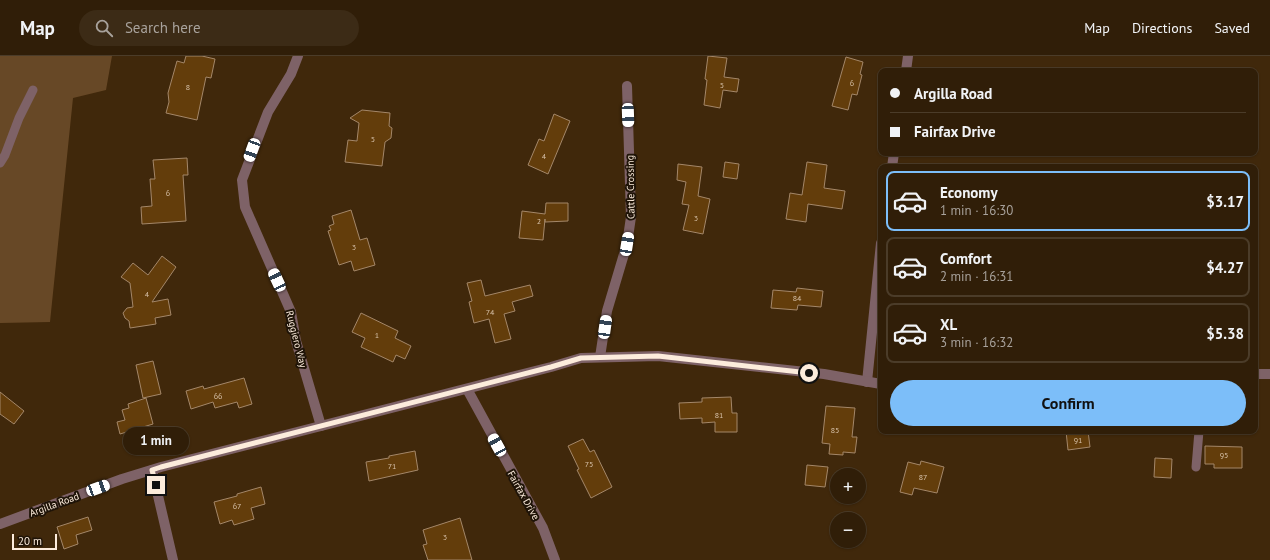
<!DOCTYPE html>
<meta charset="utf-8">
<style>
:root{--surface:#301e08;--page:#3c2b16;--text:#f1f3f6;--muted:#a8a29c;--line:#4b3c29;--accent:#7cbef9}
body{margin:0;font-family:"PT Sans",sans-serif;background:var(--page);color:var(--text);height:100vh;display:flex;flex-direction:column;font-size:15px;white-space:nowrap}
*{box-sizing:border-box;margin:0}
p{font-size:13px;color:var(--muted)}
.icon{flex:none;width:22px;height:22px;fill:none;stroke:currentColor;stroke-width:2;stroke-linecap:round;stroke-linejoin:round}
.map{position:relative;flex:1;overflow:hidden}
.sheet{position:absolute;left:878px;top:108px;width:380px;height:270px;display:flex;flex-direction:column;background:var(--surface);border-radius:8px;box-shadow:0 1px 3px #0004,0 0 0 1px var(--line)}
.sheet>*{flex:none}
.guide{position:absolute;left:878px;top:12px;width:380px;height:88px;border-radius:8px;box-shadow:0 1px 3px #0004,0 0 0 1px var(--line);display:grid;align-content:center;height:88px;padding:0 12px;background:var(--surface)}
.controls{position:absolute;left:830px;top:412px;display:grid;gap:8px}
.controls a{display:grid;place-items:center;width:36px;height:36px;border-radius:50%;background:var(--surface);box-shadow:0 1px 3px #0004,0 0 0 1px var(--line);font-size:20px}
.scale{position:absolute;left:12px;bottom:10px;width:45px;box-sizing:border-box;padding-left:4px;border:2px solid #fcecdc;border-top:0;font-size:11px;line-height:14px;white-space:nowrap;color:#fcecdc;-webkit-text-stroke:3px #1f1408;paint-order:stroke}
.end{position:absolute;width:18px;height:18px;margin:-9px;border:5px solid #fcecdc;background:#111;box-shadow:0 0 0 2px #111}
.from{border-radius:50%}
.bubble{position:absolute;height:28px;border-radius:14px;background:var(--surface);box-shadow:0 1px 3px #0004,0 0 0 1px var(--line);font-size:13px;font-weight:800;line-height:28px;text-align:center}
.car{position:absolute;width:12px;height:24px;margin:-12px -6px;border-radius:5px;box-shadow:0 0 3px 1px #0007;background:linear-gradient(#fff 24%,#345 0 40%,#fff 0 76%,#345 0 86%,#fff 0)}
.guide b{display:flex;align-items:center;gap:14px;height:38px;font-size:15px}
.guide b+b{border-top:1px solid var(--line)}
.guide i{width:10px;height:10px;background:var(--text)}
ul{padding:7px 0 0;list-style:none}
li{display:flex;align-items:center;gap:12px;height:60px;margin:0 8px 6px;padding:0 4px;border:2px solid var(--line);border-radius:8px}
li div{flex:1}
li b{display:block;font-size:15px}
li em{font-style:normal;font-weight:800}
li.current{border-color:var(--accent)}
li>.icon{width:36px;height:36px;stroke-width:1.5}
.button{display:flex;gap:8px;margin-top:auto;padding:8px 12px}
.button a{flex:1;height:46px;border-radius:24px;background:var(--accent);color:#111;font-size:16px;font-weight:800;line-height:46px;text-align:center}
header{display:flex;align-items:center;gap:24px;box-sizing:border-box;height:56px;padding:0 20px;background:var(--surface);border-bottom:1px solid var(--line)}
header strong{font-size:19px}
nav{display:flex;gap:22px;margin-inline-start:auto;font-size:14px}
.search{width:280px;height:36px;background:var(--page);display:flex;align-items:center;gap:10px;box-sizing:border-box;padding:0 14px;border-radius:22px;color:var(--muted);font-size:15px}
.map>svg:first-child{display:block}
</style>
<header>
<strong>Map</strong>
<div class="search"><svg class="icon" aria-label="search" viewBox="0 0 24 24"><circle cx="10" cy="10" r="6"/><path d="M15 15l6 6"/></svg>Search here</div>
<nav><a>Map</a><a>Directions</a><a>Saved</a></nav>
</header>
<div class="map">
<svg width="1270" height="504" viewBox="0 0 1270 504">
<rect width="100%" height="100%" fill="#40280b"/>
<polygon fill="#674826" points="0,0 112,0 106,34 73,42 50,266 0,267"/>
<g fill="#633d0b" stroke="#a48769">
<polygon points="186,0 202,0 215,3 211,22 206,21 197,64 166,57 169,46 168,37 177,5 184,7"/>
<polygon points="708,0 727,2 724,21 739,23 737,36 723,34 720,52 704,49 707,24 705,23"/>
<polygon points="846,1 863,6 860,18 862,19 857,39 852,38 848,54 832,50"/>
<polygon points="362,54 390,57 389,70 392,72 391,82 385,86 382,110 345,106 348,84 357,85 359,67 350,62"/>
<polygon points="554,58 570,65 548,118 528,109 539,83 544,85"/>
<polygon points="187,102 188,119 183,119 186,165 142,168 141,151 152,150 150,123 155,123 153,104"/>
<polygon points="725,106 739,108 737,123 723,121"/>
<polygon points="807,106 827,109 824,132 845,135 842,153 808,148 806,166 786,163 790,137 802,139"/>
<polygon points="678,108 702,111 698,140 710,143 703,178 683,174 689,149 682,148 686,126 677,124"/>
<polygon points="546,147 568,147 568,165 545,166 545,163 543,184 519,182 522,155 545,158"/>
<polygon points="351,154 360,184 367,182 375,209 354,215 351,205 339,209 328,175 331,174 329,170 334,168 332,160"/>
<polygon points="162,200 176,211 152,246 168,243 171,259 155,262 156,268 130,272 129,265 125,262 123,257 127,252 133,251 130,227 121,221 133,207 148,219"/>
<polygon points="481,224 485,240 530,229 533,240 512,246 515,255 504,258 511,283 495,287 489,263 474,267 469,246 472,245 467,227"/>
<polygon points="797,232 823,235 821,251 798,249 797,254 771,252 773,234 796,236"/>
<polygon points="361,257 398,275 395,282 411,290 405,303 396,299 393,306 361,291 365,282 352,276"/>
<polygon points="153,305 161,338 143,342 136,309"/>
<polygon points="244,322 252,348 239,352 237,346 215,352 213,346 191,353 186,335 203,330 204,333"/>
<polygon points="0,336 24,355 14,368 0,358"/>
<polygon points="731,341 732,357 737,357 737,376 715,376 715,366 702,367 702,362 680,363 679,347 702,346 702,342"/>
<polygon points="146,342 153,368 120,378 117,366 125,364 122,354 129,352 128,348"/>
<polygon points="826,350 855,352 852,381 857,381 855,397 843,396 843,399 829,398 830,388 822,387"/>
<polygon points="1066,375 1088,375 1090,391 1068,394"/>
<polygon points="583,383 590,396 594,394 612,431 591,442 577,414 579,413 568,390"/>
<polygon points="1205,390 1242,391 1242,412 1214,412 1214,408 1205,408"/>
<polygon points="415,395 418,414 369,425 366,406 389,402 389,400"/>
<polygon points="1155,402 1172,403 1171,422 1154,421"/>
<polygon points="921,405 944,411 937,437 914,432 912,439 900,436 908,406 920,409"/>
<polygon points="807,409 828,411 825,431 805,429"/>
<polygon points="261,431 265,448 251,452 254,463 234,469 232,464 220,468 214,446 237,440 237,438"/>
<polygon points="88,461 92,474 76,479 78,488 64,493 57,471"/>
<polygon points="460,462 472,504 428,504 423,489 427,488 423,474"/>
</g>
<g fill="none" stroke-linecap="round" stroke-linejoin="round">
<g stroke="#7e6267" stroke-width="9">
<polyline points="0,107 5,99 19,62 33,34"/>
<polyline points="1196,411 1199,375"/>
</g>
<g stroke="#7e6267" stroke-width="10">
<polyline points="298,0 291,18 268,56 242,124 245,151 291,256 296,285 321,370"/>
<polyline points="906,15 908,0"/>
<polyline points="892,111 894,97"/>
<polyline points="600,301 607,255 627,188 631,161 627,30"/>
<polyline points="1255,318 1270,318"/>
<polyline points="867,326 881,187"/>
<polyline points="467,333 543,472 555,504"/>
<polyline points="152,414 173,504"/>
<polyline points="0,468 122,423 161,411 551,311 581,302 658,300 824,318 881,328"/>
</g>
</g>
<g fill="none" stroke-linecap="round" stroke-linejoin="round">
<polyline stroke="#fcecdc" stroke-width="5" points="156,429 152,414 161,411 551,311 581,302 658,300 809,317"/>
</g>
<g text-anchor="middle" stroke-width="4" stroke-linejoin="round" paint-order="stroke">
<g font-size="8" fill="#d6c0a8">
<text x="852" y="30">6</text>
<text x="722" y="32">5</text>
<text x="188" y="34">8</text>
<text x="373" y="86">5</text>
<text x="544" y="103">4</text>
<text x="168" y="140">6</text>
<text x="696" y="165">3</text>
<text x="539" y="168">2</text>
<text x="354" y="194">3</text>
<text x="147" y="241">4</text>
<text x="797" y="245">84</text>
<text x="490" y="259">74</text>
<text x="377" y="282">1</text>
<text x="218" y="343">66</text>
<text x="719" y="362">81</text>
<text x="835" y="377">85</text>
<text x="1078" y="387">91</text>
<text x="1224" y="402">95</text>
<text x="589" y="411">75</text>
<text x="392" y="413">71</text>
<text x="923" y="424">87</text>
<text x="237" y="453">67</text>
<text x="445" y="484">3</text>
</g>
<g font-size="10" fill="#fcecdc" stroke="#1f1408">
<text transform="translate(630 131) rotate(-91)" y="4">Cattle Crossing</text>
<text transform="translate(297 283) rotate(76)" y="4">Ruggiero Way</text>
<text transform="translate(524 439) rotate(61)" y="4">Fairfax Drive</text>
<text transform="translate(54 448) rotate(-20)" y="4">Argilla Road</text>
</g>
</g>
</svg>
<div class="controls">
<a>+</a>
<a>−</a>
</div>
<div class="scale">20 m</div>
<i class="end from" style="left:809px;top:317px"></i>
<i class="end" style="left:156px;top:429px"></i>
<div class="bubble" style="left:123px;top:371px;width:66px">1 min</div>
<i class="car" style="left:628px;top:59px;rotate:178deg"></i>
<i class="car" style="left:252px;top:94px;rotate:200deg"></i>
<i class="car" style="left:627px;top:188px;rotate:9deg"></i>
<i class="car" style="left:277px;top:224px;rotate:335deg"></i>
<i class="car" style="left:605px;top:271px;rotate:8deg"></i>
<i class="car" style="left:497px;top:389px;rotate:331deg"></i>
<i class="car" style="left:98px;top:432px;rotate:70deg"></i>
<div class="guide">
<b><i class="from"></i>Argilla Road</b>
<b><i></i>Fairfax Drive</b>
</div>
<section class="sheet">
<ul>
<li class="current"><svg class="icon" aria-label="car" viewBox="0 0 24 24"><path d="M5 17H2v-5l4-1 3-4h7l3 4 3 1v5h-3M9 17h6M6 11h13"/><circle cx="7" cy="17" r="2"/><circle cx="17" cy="17" r="2"/></svg><div><b>Economy</b><p>1 min · 16:30</p></div><em>$3.17</em></li>
<li><svg class="icon" aria-label="car" viewBox="0 0 24 24"><path d="M5 17H2v-5l4-1 3-4h7l3 4 3 1v5h-3M9 17h6M6 11h13"/><circle cx="7" cy="17" r="2"/><circle cx="17" cy="17" r="2"/></svg><div><b>Comfort</b><p>2 min · 16:31</p></div><em>$4.27</em></li>
<li><svg class="icon" aria-label="car" viewBox="0 0 24 24"><path d="M5 17H2v-5l4-1 3-4h7l3 4 3 1v5h-3M9 17h6M6 11h13"/><circle cx="7" cy="17" r="2"/><circle cx="17" cy="17" r="2"/></svg><div><b>XL</b><p>3 min · 16:32</p></div><em>$5.38</em></li>
</ul>
<div class="button"><a>Confirm</a></div>
</section>
</div>
